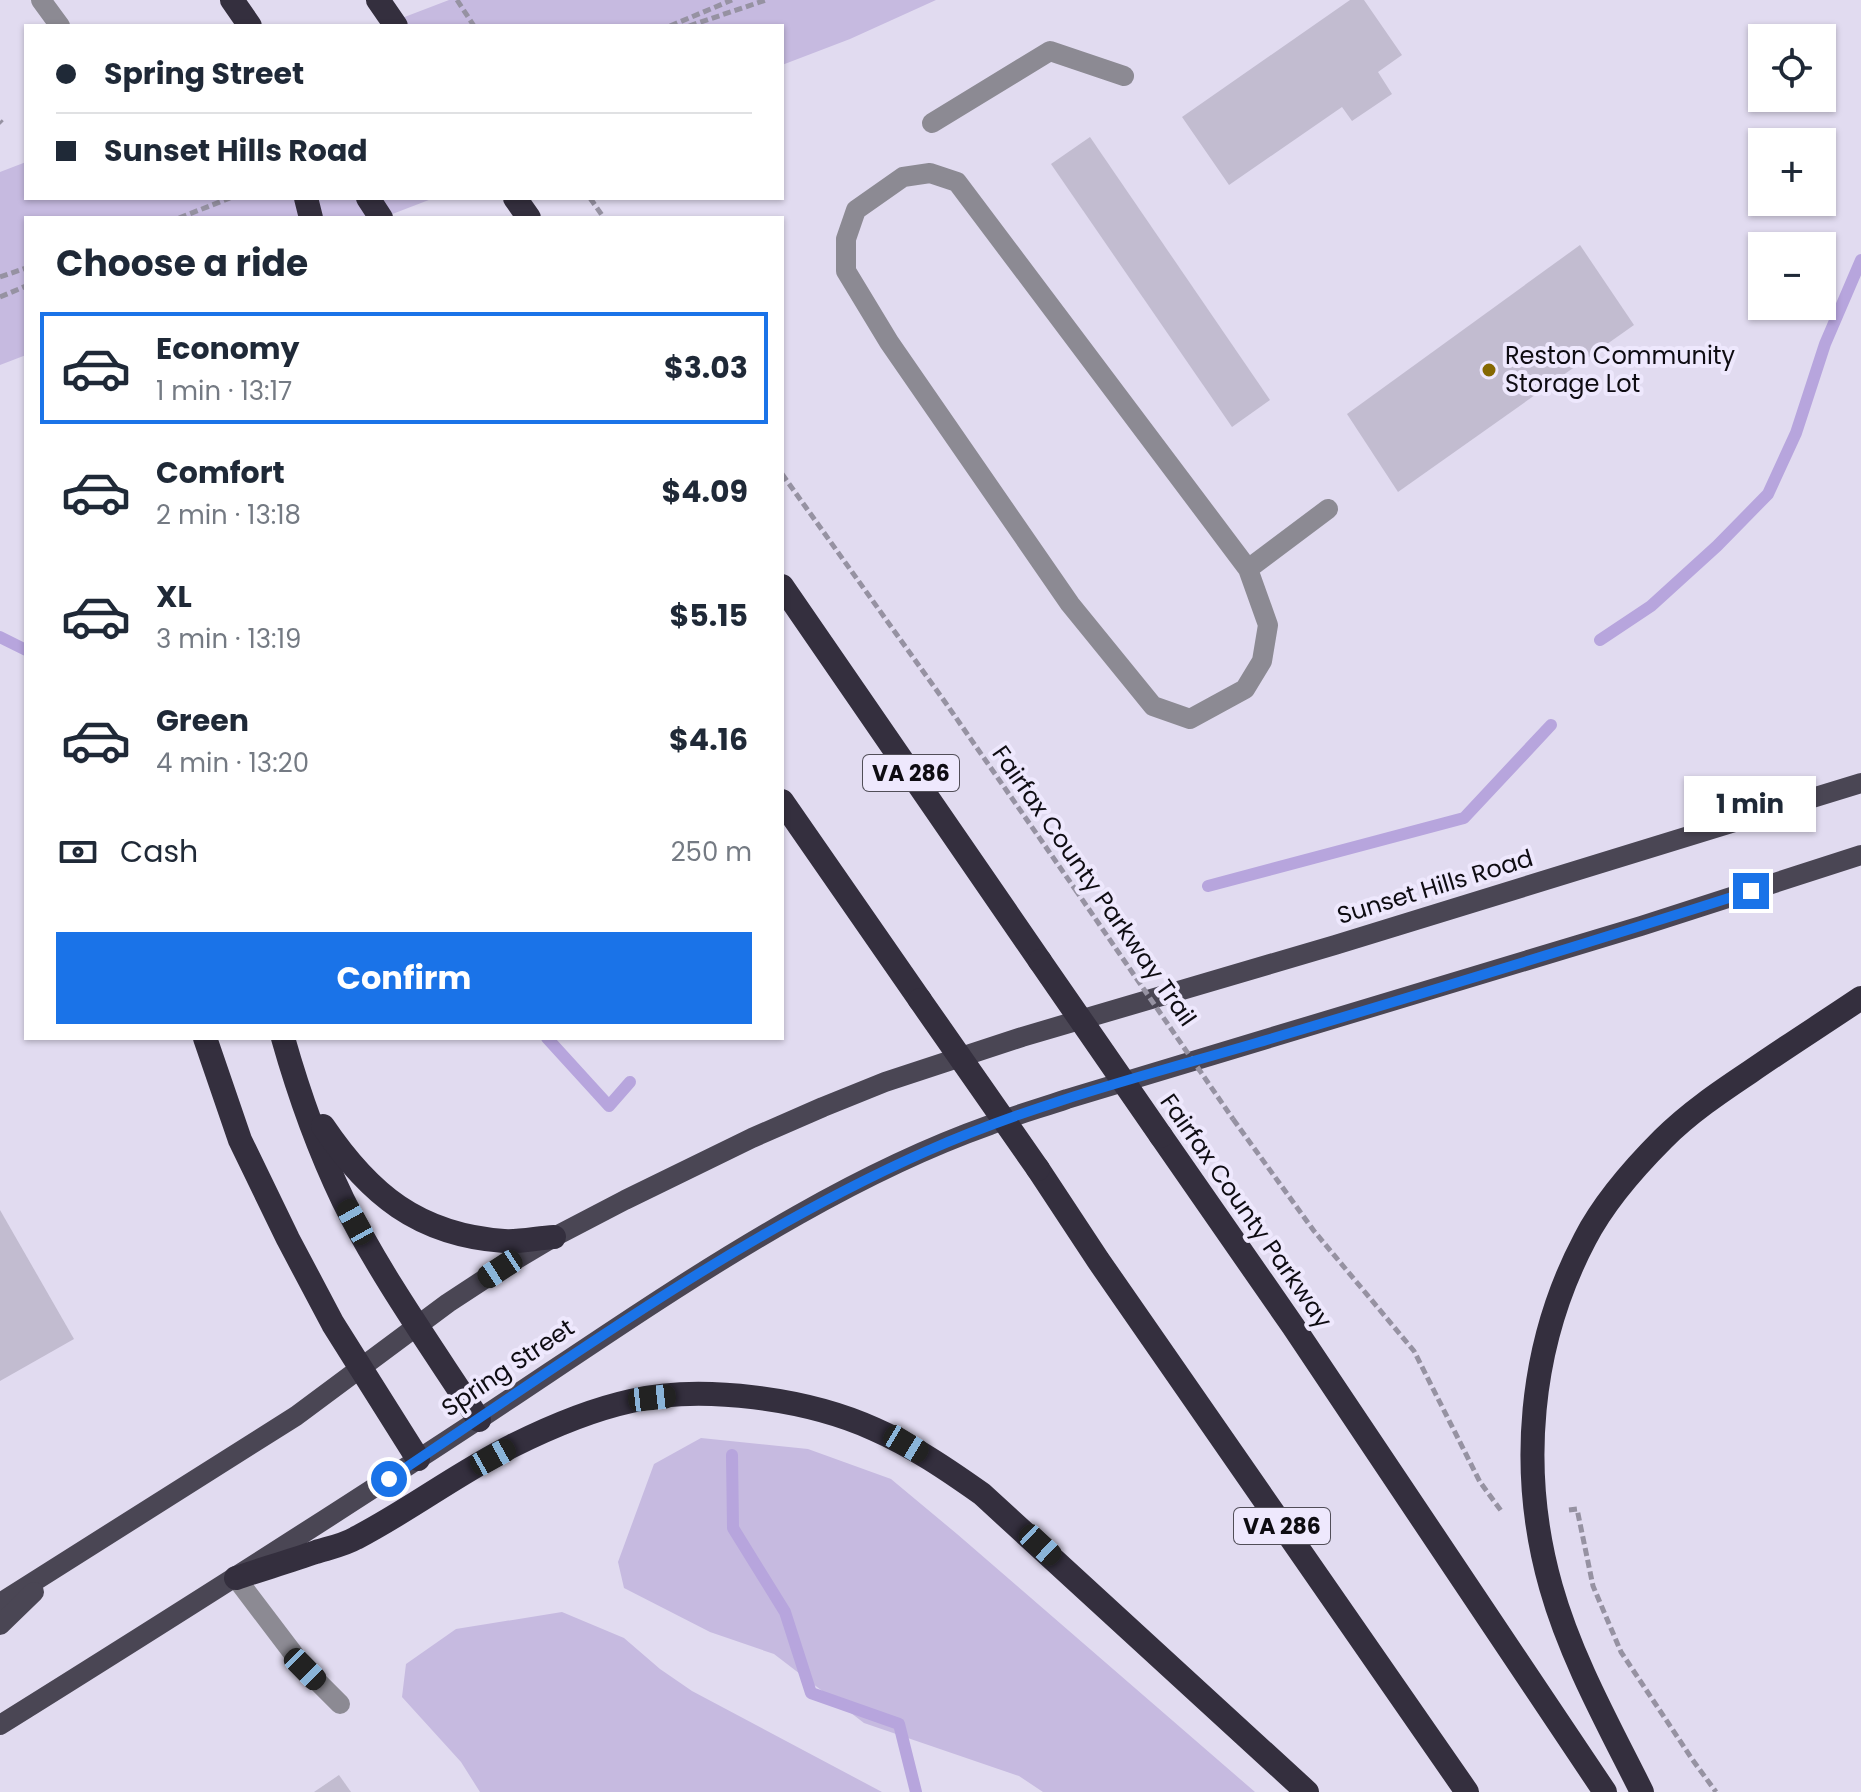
<!DOCTYPE html>
<meta charset="utf-8">
<style>
:root{--surface:#fff;--page:#f2f2f3;--text:#1f2937;--muted:#747a83;--line:#e0e1e3;--accent:#1a73e8}
body{margin:0;font-family:Poppins,sans-serif;background:var(--page);color:var(--text);height:100vh;display:flex;flex-direction:column;font-size:30px;white-space:nowrap}
*{box-sizing:border-box;margin:0}
p{font-size:26px;color:var(--muted)}
.icon{flex:none;width:44px;height:44px;fill:none;stroke:currentColor;stroke-width:2;stroke-linecap:round;stroke-linejoin:round}
.map{position:relative;flex:1;overflow:hidden}
.sheet{position:absolute;left:24px;top:216px;width:760px;height:824px;display:flex;flex-direction:column;background:var(--surface);border-radius:0px;box-shadow:0 2px 6px #0004}
.sheet>*{flex:none}
.guide{position:absolute;left:24px;top:24px;width:760px;height:176px;border-radius:0px;box-shadow:0 2px 6px #0004;display:grid;align-content:center;height:176px;padding:0 32px;background:var(--surface)}
.tools{position:absolute;left:1748px;top:24px;display:grid;gap:16px}
.tools a{display:grid;place-items:center;width:88px;height:88px;border-radius:0px;background:var(--surface);box-shadow:0 2px 6px #0004;font-size:40px}
.end{position:absolute;width:36px;height:36px;margin:-18px;border:10px solid #1a73e8;background:#fff;box-shadow:0 0 0 4px #fff}
.from{border-radius:50%}
.bubble{position:absolute;height:56px;border-radius:0px;background:var(--surface);box-shadow:0 2px 6px #0004;font-size:26px;font-weight:700;line-height:56px;text-align:center}
.car{position:absolute;width:24px;height:48px;margin:-24px -12px;border-radius:10px;box-shadow:0 0 6px 2px #0007;background:linear-gradient(#222 24%,#8ab4d8 0 40%,#222 0 76%,#8ab4d8 0 86%,#222 0)}
.guide b{display:flex;align-items:center;gap:28px;height:76px;font-size:30px}
.guide b+b{border-top:2px solid var(--line)}
.guide i{width:20px;height:20px;background:var(--text)}
ul{padding:0;list-style:none}
li{display:flex;align-items:center;gap:24px;height:112px;margin:0 16px 12px;padding:0 16px;border:4px solid transparent;border-radius:0px}
li div{flex:1}
li b{display:block;font-size:30px}
li em{font-style:normal;font-weight:700}
li.active{border-color:var(--accent)}
li>.icon{width:72px;height:72px;stroke-width:1.5}
h2{padding:0 32px;font-size:36px;line-height:96px}
.pay{display:flex;align-items:center;gap:20px;height:88px;padding:0 32px;font-size:30px}
.pay p{margin-inline-start:auto}
.cta{display:flex;gap:16px;margin-top:auto;padding:16px 32px}
.cta a{flex:1;height:92px;border-radius:0px;background:var(--accent);color:#fff;font-size:32px;font-weight:700;line-height:92px;text-align:center}
.map>svg:first-child{display:block}
</style>
<div class="map">
<svg width="1861" height="1792" viewBox="0 0 1861 1792">
<rect width="100%" height="100%" fill="#e1dbf0"/>
<g fill="#c6bae0">
<polygon points="449,0 936,0 850,39 782,65 782,26 381,26"/>
<polygon points="26,162 26,198 434,198 382,218 26,218 26,355 0,365 0,172"/>
<polygon points="701,1438 808,1449 891,1479 957,1534 1255,1792 1043,1792 1019,1776 864,1723 774,1654 710,1632 624,1588 618,1562 654,1464"/>
<polygon points="562,1612 624,1638 660,1669 692,1691 882,1792 480,1792 461,1762 402,1697 406,1664 456,1629"/>
</g>
<g fill="none" stroke-linecap="round" stroke-linejoin="round">
<g stroke="#b7a5dd" stroke-width="12">
<polyline points="0,637 26,650"/>
<polyline points="1600,640 1651,606 1717,546 1768,494 1796,433 1825,344 1861,260"/>
<polyline points="1208,886 1464,818 1551,725"/>
<polyline points="547,1038 609,1106 630,1082"/>
<polyline points="732,1455 733,1528 785,1612 811,1693 899,1724 916,1792"/>
</g>
</g>
<g fill="#c2bcd0">
<polygon points="1350,0 1364,0 1402,55 1378,72 1392,94 1352,121 1342,107 1229,185 1182,117"/>
<polygon points="1090,137 1270,400 1232,427 1051,164"/>
<polygon points="1580,245 1634,325 1398,492 1347,414"/>
<polygon points="0,1210 74,1339 0,1381"/>
<polygon points="339,1775 351,1792 314,1792"/>
</g>
<g fill="none" stroke-linecap="round" stroke-linejoin="round">
<g stroke="#9692a2" stroke-width="5" stroke-dasharray="8 4" stroke-linecap="butt">
<polyline points="457,0 474,26"/>
<polyline points="670,26 732,0"/>
<polyline points="689,26 766,0"/>
<polyline points="0,121 2,123"/>
<polyline points="590,198 604,218"/>
<polyline points="179,218 230,198"/>
<polyline points="0,277 26,268"/>
<polyline points="0,297 26,286"/>
<polyline points="782,474 945,702 1075,889"/>
<polyline points="1233,1119 1314,1231 1414,1351 1480,1482 1502,1512"/>
<polyline points="1569,1510 1577,1509 1593,1586 1621,1652 1692,1759 1716,1792"/>
</g>
<g stroke="#8c8a93" stroke-width="20">
<polyline points="41,0 60,26"/>
<polyline points="932,123 1050,51 1124,76"/>
<polyline points="1248,569 957,182 930,173 903,177 856,210 846,239 846,271 889,342 1070,604 1153,706 1190,719 1245,689 1262,661 1268,625 1248,569 1328,509"/>
<polyline points="236,1578 305,1669 340,1704"/>
</g>
<g stroke="#4a4654" stroke-width="20">
<polyline points="0,1603 296,1416 448,1303 500,1269 554,1237 625,1200 752,1138 823,1107 885,1082 1022,1037 1335,945 1861,783"/>
<polyline points="0,1625 34,1592"/>
<path d="M0,1725C160,1625 320,1524 478,1420C584,1350 688,1277 798,1215C858,1181 925,1148 990,1125C1015,1115 1041,1108 1067,1099L1641,926L1861,855"/>
</g>
<g stroke="#342f3e" stroke-width="24">
<polyline points="232,0 250,26"/>
<polyline points="378,0 396,26"/>
<polyline points="306,198 311,218"/>
<polyline points="368,198 381,218"/>
<polyline points="515,198 529,218"/>
<polyline points="782,586 1040,961"/>
<polyline points="782,801 920,1000"/>
<polyline points="205,1038 240,1140 288,1239 333,1324 418,1459"/>
<path d="M283,1038C298,1091 319,1150 343,1200C380,1275 433,1349 479,1420"/>
<path d="M323,1126C369,1194 418,1235 504,1241C520,1242 537,1238 554,1237"/>
<polyline points="1161,1136 1293,1326 1605,1792"/>
<polyline points="1038,1169 1098,1260 1467,1792"/>
<path d="M236,1578C263,1569 290,1561 316,1552C329,1548 344,1545 356,1538C410,1510 458,1473 512,1446C550,1427 590,1410 631,1401C702,1384 808,1399 874,1429C913,1446 948,1470 982,1494L1307,1792"/>
<path d="M1642,1792C1609,1726 1571,1658 1551,1587C1518,1471 1529,1345 1585,1239C1604,1202 1634,1168 1663,1139C1689,1113 1720,1092 1750,1072C1786,1047 1824,1023 1861,998"/>
</g>
<polyline stroke="#9692a2" stroke-width="5" stroke-dasharray="8 4" stroke-linecap="butt" points="1075,889 1233,1119"/>
<g stroke="#342f3e" stroke-width="24">
<polyline points="1040,961 1161,1136"/>
<polyline points="920,1000 1038,1169"/>
</g>
</g>
<g fill="none" stroke-linecap="round" stroke-linejoin="round">
<path stroke="#1a73e8" stroke-width="10" d="M389,1479C563,1363 735,1236 927,1151C1037,1102 1155,1073 1270,1039C1431,991 1591,942 1751,891"/>
</g>
<circle fill="#856802" stroke="#eee8fd" stroke-width="3" cx="1489" cy="370" r="8"/>
<g text-anchor="middle" stroke-width="8" stroke-linejoin="round" paint-order="stroke">
<g fill="#eee8fd" stroke="#514e58" stroke-width="2">
<rect x="863" y="755" width="96" height="36" rx="6"/>
<rect x="1234" y="1508" width="96" height="36" rx="6"/>
</g>
<g font-size="22" font-weight="bold" fill="#0e0c12">
<text x="911" y="781">VA 286</text>
<text x="1282" y="1534">VA 286</text>
</g>
<g font-size="24" fill="#0e0c12" stroke="#eee8fd" text-anchor="start">
<text x="1505" y="364">Reston Community<tspan x="1505" dy="28">Storage Lot</tspan></text>
</g>
<g font-size="24" fill="#0e0c12" stroke="#eee8fd">
<text transform="translate(1094 886) rotate(55)" y="8">Fairfax County Parkway Trail</text>
<text transform="translate(1435 887) rotate(-17)" y="8">Sunset Hills Road</text>
<text transform="translate(1246 1211) rotate(55)" y="8">Fairfax County Parkway</text>
<text transform="translate(508 1368) rotate(-34)" y="8">Spring Street</text>
</g>
</g>
</svg>
<div class="tools">
<a><svg class="icon" aria-label="locate" viewBox="0 0 24 24"><circle cx="12" cy="12" r="6"/><path d="M12 2v4M12 18v4M2 12h4M18 12h4"/></svg></a>
<a>+</a>
<a>−</a>
</div>
<i class="end from" style="left:389px;top:1479px"></i>
<i class="end" style="left:1751px;top:891px"></i>
<div class="bubble" style="left:1684px;top:776px;width:132px">1 min</div>
<i class="car" style="left:355px;top:1222px;rotate:331deg"></i>
<i class="car" style="left:500px;top:1269px;rotate:237deg"></i>
<i class="car" style="left:652px;top:1398px;rotate:84deg"></i>
<i class="car" style="left:906px;top:1444px;rotate:121deg"></i>
<i class="car" style="left:493px;top:1457px;rotate:61deg"></i>
<i class="car" style="left:1040px;top:1545px;rotate:133deg"></i>
<i class="car" style="left:305px;top:1669px;rotate:135deg"></i>
<div class="guide">
<b><i class="from"></i>Spring Street</b>
<b><i></i>Sunset Hills Road</b>
</div>
<section class="sheet">
<h2>Choose a ride</h2>
<ul>
<li class="active"><svg class="icon" aria-label="car" viewBox="0 0 24 24"><path d="M5 17H2v-5l4-1 3-4h7l3 4 3 1v5h-3M9 17h6M6 11h13"/><circle cx="7" cy="17" r="2"/><circle cx="17" cy="17" r="2"/></svg><div><b>Economy</b><p>1 min · 13:17</p></div><em>$3.03</em></li>
<li><svg class="icon" aria-label="car" viewBox="0 0 24 24"><path d="M5 17H2v-5l4-1 3-4h7l3 4 3 1v5h-3M9 17h6M6 11h13"/><circle cx="7" cy="17" r="2"/><circle cx="17" cy="17" r="2"/></svg><div><b>Comfort</b><p>2 min · 13:18</p></div><em>$4.09</em></li>
<li><svg class="icon" aria-label="car" viewBox="0 0 24 24"><path d="M5 17H2v-5l4-1 3-4h7l3 4 3 1v5h-3M9 17h6M6 11h13"/><circle cx="7" cy="17" r="2"/><circle cx="17" cy="17" r="2"/></svg><div><b>XL</b><p>3 min · 13:19</p></div><em>$5.15</em></li>
<li><svg class="icon" aria-label="car" viewBox="0 0 24 24"><path d="M5 17H2v-5l4-1 3-4h7l3 4 3 1v5h-3M9 17h6M6 11h13"/><circle cx="7" cy="17" r="2"/><circle cx="17" cy="17" r="2"/></svg><div><b>Green</b><p>4 min · 13:20</p></div><em>$4.16</em></li>
</ul>
<div class="pay"><svg class="icon" aria-label="cash" viewBox="0 0 24 24"><path d="M3 7h18v10H3z"/><circle cx="12" cy="12" r="2"/></svg>Cash<p>250 m</p></div>
<div class="cta"><a>Confirm</a></div>
</section>
</div>
